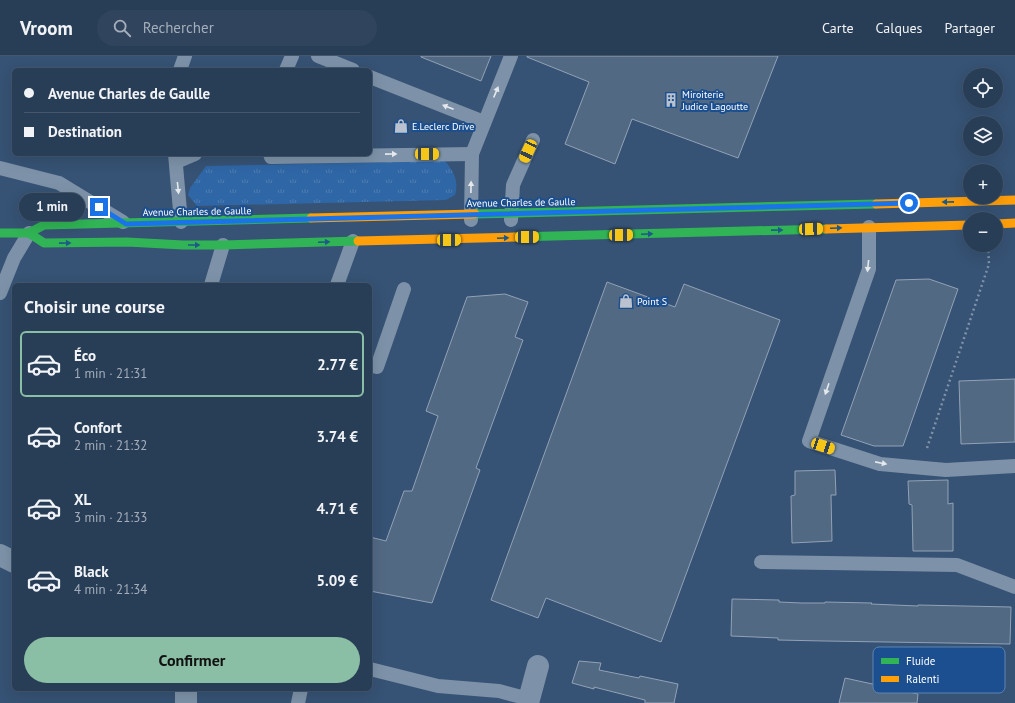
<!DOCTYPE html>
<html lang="fr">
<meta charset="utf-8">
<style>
:root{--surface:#283e57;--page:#30455d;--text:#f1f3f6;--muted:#a5aeba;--line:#44576d;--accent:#8abfa5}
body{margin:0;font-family:"PT Sans",sans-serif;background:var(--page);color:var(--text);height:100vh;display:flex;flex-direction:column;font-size:15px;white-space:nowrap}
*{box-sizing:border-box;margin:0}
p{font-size:13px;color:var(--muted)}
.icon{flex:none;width:22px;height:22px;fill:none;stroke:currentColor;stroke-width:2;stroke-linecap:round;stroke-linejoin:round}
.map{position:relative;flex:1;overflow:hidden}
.panel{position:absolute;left:12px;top:227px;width:360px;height:408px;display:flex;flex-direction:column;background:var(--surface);border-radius:6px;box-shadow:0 4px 16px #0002,0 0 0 1px var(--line)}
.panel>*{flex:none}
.hud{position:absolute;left:12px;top:12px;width:360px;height:88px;border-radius:6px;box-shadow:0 4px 16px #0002,0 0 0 1px var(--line);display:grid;align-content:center;height:88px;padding:0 12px;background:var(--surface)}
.tools{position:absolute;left:963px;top:12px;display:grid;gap:8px}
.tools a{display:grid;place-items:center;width:40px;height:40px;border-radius:50%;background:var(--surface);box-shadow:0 4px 16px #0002,0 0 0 1px var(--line);font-size:20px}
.end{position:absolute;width:18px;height:18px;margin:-9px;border:5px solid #1a73e8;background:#fff;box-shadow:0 0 0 2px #fff}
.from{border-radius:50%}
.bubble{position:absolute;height:28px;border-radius:14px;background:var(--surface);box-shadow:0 4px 16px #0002,0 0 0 1px var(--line);font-size:13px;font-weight:700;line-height:28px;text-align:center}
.car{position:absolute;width:12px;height:24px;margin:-12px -6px;border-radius:5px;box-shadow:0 0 3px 1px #0007;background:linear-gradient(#f5c518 24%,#345 0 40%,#f5c518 0 76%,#345 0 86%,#f5c518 0)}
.hud b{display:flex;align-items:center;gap:14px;height:38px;font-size:15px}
.hud b+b{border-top:1px solid var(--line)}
.hud i{width:10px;height:10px;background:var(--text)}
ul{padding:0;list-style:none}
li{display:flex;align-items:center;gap:12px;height:66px;margin:0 8px 6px;padding:0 4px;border:2px solid transparent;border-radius:6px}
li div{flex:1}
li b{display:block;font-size:15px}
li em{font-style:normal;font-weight:700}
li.active{border-color:var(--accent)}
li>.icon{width:36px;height:36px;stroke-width:1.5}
h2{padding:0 12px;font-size:18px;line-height:48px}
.button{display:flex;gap:8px;margin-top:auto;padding:8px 12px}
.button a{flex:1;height:46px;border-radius:24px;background:var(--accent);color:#111;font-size:16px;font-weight:700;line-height:46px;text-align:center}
header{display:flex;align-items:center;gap:24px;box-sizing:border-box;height:56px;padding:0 20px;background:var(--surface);border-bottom:1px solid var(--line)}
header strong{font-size:19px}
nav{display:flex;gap:22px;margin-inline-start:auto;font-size:14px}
.search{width:280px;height:36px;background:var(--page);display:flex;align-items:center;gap:10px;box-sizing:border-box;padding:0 14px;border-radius:22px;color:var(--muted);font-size:15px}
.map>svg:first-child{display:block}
</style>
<header>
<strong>Vroom</strong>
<div class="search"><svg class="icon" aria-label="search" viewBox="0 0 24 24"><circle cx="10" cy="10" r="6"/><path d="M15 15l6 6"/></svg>Rechercher</div>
<nav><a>Carte</a><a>Calques</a><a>Partager</a></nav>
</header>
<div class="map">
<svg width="1015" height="647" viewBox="0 0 1015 647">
<defs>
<pattern id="grass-tufts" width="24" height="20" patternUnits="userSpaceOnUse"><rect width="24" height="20" fill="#2f66a5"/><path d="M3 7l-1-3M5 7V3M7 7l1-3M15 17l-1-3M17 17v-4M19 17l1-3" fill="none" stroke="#4e7db2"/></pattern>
</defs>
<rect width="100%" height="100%" fill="#365274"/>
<path fill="url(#grass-tufts)" d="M445,105C454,116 459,125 455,139L446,144L197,150L188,139L190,132L206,110Z"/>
<g fill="#526984" stroke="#92a2b6">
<polygon points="421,0 491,0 481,25 421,1"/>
<polygon points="527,0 778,0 738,102 632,63 615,108 565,88 589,26 527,1"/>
<polygon points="929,223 958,233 903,390 874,390 841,379 896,224"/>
<polygon points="607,226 675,251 684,228 780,264 661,586 546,542 538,562 491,544"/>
<polygon points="505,238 528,246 515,281 523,284 476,412 480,414 432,547 370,535 370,481 386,485 404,435 412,435 438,360 426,355 467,241"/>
<polygon points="1015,323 1015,386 961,388 959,325"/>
<polygon points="835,414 836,439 831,439 832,485 792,487 791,440 795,439 795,415"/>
<polygon points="948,424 948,448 953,447 953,495 913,495 912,449 909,448 908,425"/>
<polygon points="732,543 779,544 779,546 802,547 825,547 825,546 872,547 871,548 918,550 918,549 1011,551 1010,588 824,585 778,584 778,582 731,580"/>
<polygon points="579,605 601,607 599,614 639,622 640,620 678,628 674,647 645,647 645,644 594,631 594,633 572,627"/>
<polygon points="845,622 918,638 917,647 839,647"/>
</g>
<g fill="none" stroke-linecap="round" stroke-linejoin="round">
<polyline stroke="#7d92a8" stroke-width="2.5" stroke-dasharray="2 3" stroke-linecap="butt" points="927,392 989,208 988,191"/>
<g stroke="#7d92a8" stroke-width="14">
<polyline points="318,0 353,14"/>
<polyline points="180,14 185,0"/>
<polyline points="286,14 292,0"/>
<polyline points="370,21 484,66"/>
<polyline points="175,98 181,166"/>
<polyline points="270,98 271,101 472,98"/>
<polyline points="176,106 195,98"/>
<polyline points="0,112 59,127 123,166"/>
<polyline points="471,164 472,98 511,0"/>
<polyline points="511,164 513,129 533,84"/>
<polyline points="869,171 869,213 809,385 880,408 946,414 1015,410"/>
<polyline points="211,229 223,189"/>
<polyline points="337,229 353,185"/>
<polyline points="0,237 14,202 29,177"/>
<polyline points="370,309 377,311 404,233"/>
<polyline points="761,506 957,509 1015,531"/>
<polyline points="370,613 438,630 499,635 529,643"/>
<polyline points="298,647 301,633"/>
</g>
<g stroke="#7d92a8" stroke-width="22">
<polyline points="0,499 14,506"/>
<polyline points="186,633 186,647"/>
<polyline points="528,647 538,610"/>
</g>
<g stroke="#30b455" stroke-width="9">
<polyline points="475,158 876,148"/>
<polyline points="0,177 29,177 44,169 311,162"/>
<polyline points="29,177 44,187 127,186 183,189 223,189 358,185"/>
<polyline points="515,181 826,173"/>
</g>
<g stroke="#ff9f0a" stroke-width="9">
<polyline points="876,148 1015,144"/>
<polyline points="311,162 475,158"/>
<polyline points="996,168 1015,167"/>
<polyline points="826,173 970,169"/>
<polyline points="358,185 515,181"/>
</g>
</g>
<defs><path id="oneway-solid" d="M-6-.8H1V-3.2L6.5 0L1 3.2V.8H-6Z"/></defs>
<g fill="#e5e9ee">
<use href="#oneway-solid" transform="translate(496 36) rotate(-67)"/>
<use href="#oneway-solid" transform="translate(448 51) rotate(-159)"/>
<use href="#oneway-solid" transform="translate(391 98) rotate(-1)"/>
<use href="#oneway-solid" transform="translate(471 131) rotate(-89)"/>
<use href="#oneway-solid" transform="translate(178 132) rotate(84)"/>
<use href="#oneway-solid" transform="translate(868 210) rotate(96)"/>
<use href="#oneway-solid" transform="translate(827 333) rotate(109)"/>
<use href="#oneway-solid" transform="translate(881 407) rotate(11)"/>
</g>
<g fill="#1d5989">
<use href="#oneway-solid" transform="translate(948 146) rotate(179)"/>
<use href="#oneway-solid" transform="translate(836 172) rotate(-2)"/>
<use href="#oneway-solid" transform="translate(777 174) rotate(-1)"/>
<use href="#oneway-solid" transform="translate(647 178) rotate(-2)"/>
<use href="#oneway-solid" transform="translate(503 182) rotate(-2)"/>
<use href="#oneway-solid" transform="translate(324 186) rotate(-2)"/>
<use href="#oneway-solid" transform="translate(65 187) rotate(-1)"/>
<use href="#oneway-solid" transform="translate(194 189)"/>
</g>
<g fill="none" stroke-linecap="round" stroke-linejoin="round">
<polyline stroke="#1a73e8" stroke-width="5" points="99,151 126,168 909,147"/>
</g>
<defs>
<symbol id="building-bare" viewBox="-9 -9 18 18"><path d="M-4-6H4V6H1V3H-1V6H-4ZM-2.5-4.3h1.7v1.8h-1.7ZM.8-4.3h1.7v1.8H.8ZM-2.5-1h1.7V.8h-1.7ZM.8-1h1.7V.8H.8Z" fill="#b9c2ce" stroke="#1b4f8f" stroke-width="2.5" paint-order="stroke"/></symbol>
<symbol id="shop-bare" viewBox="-9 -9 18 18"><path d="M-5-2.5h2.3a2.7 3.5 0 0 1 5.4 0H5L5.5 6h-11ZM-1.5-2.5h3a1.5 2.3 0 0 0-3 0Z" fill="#b9c2ce" stroke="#1b4f8f" stroke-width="2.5" paint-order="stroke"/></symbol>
</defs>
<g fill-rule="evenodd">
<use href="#building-bare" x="661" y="34" width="20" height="20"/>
<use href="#shop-bare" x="391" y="60" width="20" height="20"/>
<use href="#shop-bare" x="616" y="235" width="20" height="20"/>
</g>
<g text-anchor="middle" stroke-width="4" stroke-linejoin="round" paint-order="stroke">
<g font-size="10" fill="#fff" stroke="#1b4f8f" text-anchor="start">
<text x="682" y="42">Miroiterie<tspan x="682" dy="12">Judice Lagoutte</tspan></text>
<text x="412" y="74">E.Leclerc Drive</text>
<text x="637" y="249">Point S</text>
</g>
<g font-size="10" fill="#fff" stroke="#1b4f8f">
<text transform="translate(521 146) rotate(-1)" y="4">Avenue Charles de Gaulle</text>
<text transform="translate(197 155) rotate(-1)" y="4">Avenue Charles de Gaulle</text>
</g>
</g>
<rect x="873" y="591" width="132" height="46" rx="6" fill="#1b4f8f" stroke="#5f84b1" stroke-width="1"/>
<rect x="881" y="602" width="18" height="6" fill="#30b455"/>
<rect x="881" y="620" width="18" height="6" fill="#ff9f0a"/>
<g font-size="11" fill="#fff">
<text x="906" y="609">Fluide</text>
<text x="906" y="627">Ralenti</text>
</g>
</svg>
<div class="tools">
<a><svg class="icon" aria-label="locate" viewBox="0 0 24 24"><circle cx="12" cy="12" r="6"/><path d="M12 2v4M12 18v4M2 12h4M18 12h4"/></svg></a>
<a><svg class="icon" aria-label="layers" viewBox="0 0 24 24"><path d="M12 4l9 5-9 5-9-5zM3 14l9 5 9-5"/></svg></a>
<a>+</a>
<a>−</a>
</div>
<i class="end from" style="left:909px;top:147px"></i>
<i class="end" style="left:99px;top:151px"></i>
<div class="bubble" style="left:19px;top:137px;width:66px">1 min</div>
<i class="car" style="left:528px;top:95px;rotate:205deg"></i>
<i class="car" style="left:427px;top:98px;rotate:90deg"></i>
<i class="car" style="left:811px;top:173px;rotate:88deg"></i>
<i class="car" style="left:621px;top:179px;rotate:89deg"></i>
<i class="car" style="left:527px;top:181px;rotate:89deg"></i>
<i class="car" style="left:449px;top:184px;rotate:89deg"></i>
<i class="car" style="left:823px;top:390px;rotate:108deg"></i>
<div class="hud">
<b><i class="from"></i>Avenue Charles de Gaulle</b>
<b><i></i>Destination</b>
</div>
<section class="panel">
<h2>Choisir une course</h2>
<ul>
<li class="active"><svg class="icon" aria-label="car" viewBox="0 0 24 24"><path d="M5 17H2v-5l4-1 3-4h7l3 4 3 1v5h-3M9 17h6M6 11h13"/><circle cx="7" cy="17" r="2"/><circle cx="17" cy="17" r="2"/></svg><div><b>Éco</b><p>1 min · 21:31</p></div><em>2.77 €</em></li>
<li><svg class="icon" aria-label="car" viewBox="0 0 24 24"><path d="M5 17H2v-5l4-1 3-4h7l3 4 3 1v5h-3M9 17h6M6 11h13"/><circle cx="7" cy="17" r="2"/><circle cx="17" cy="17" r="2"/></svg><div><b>Confort</b><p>2 min · 21:32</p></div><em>3.74 €</em></li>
<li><svg class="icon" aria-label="car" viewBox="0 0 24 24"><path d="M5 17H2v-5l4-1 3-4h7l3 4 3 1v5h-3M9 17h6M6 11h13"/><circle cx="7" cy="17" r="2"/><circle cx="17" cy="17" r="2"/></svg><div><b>XL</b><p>3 min · 21:33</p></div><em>4.71 €</em></li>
<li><svg class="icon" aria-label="car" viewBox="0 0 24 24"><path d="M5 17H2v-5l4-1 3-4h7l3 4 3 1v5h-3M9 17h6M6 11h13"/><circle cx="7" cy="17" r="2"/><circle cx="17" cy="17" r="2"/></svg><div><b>Black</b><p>4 min · 21:34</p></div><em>5.09 €</em></li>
</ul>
<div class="button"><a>Confirmer</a></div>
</section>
</div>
